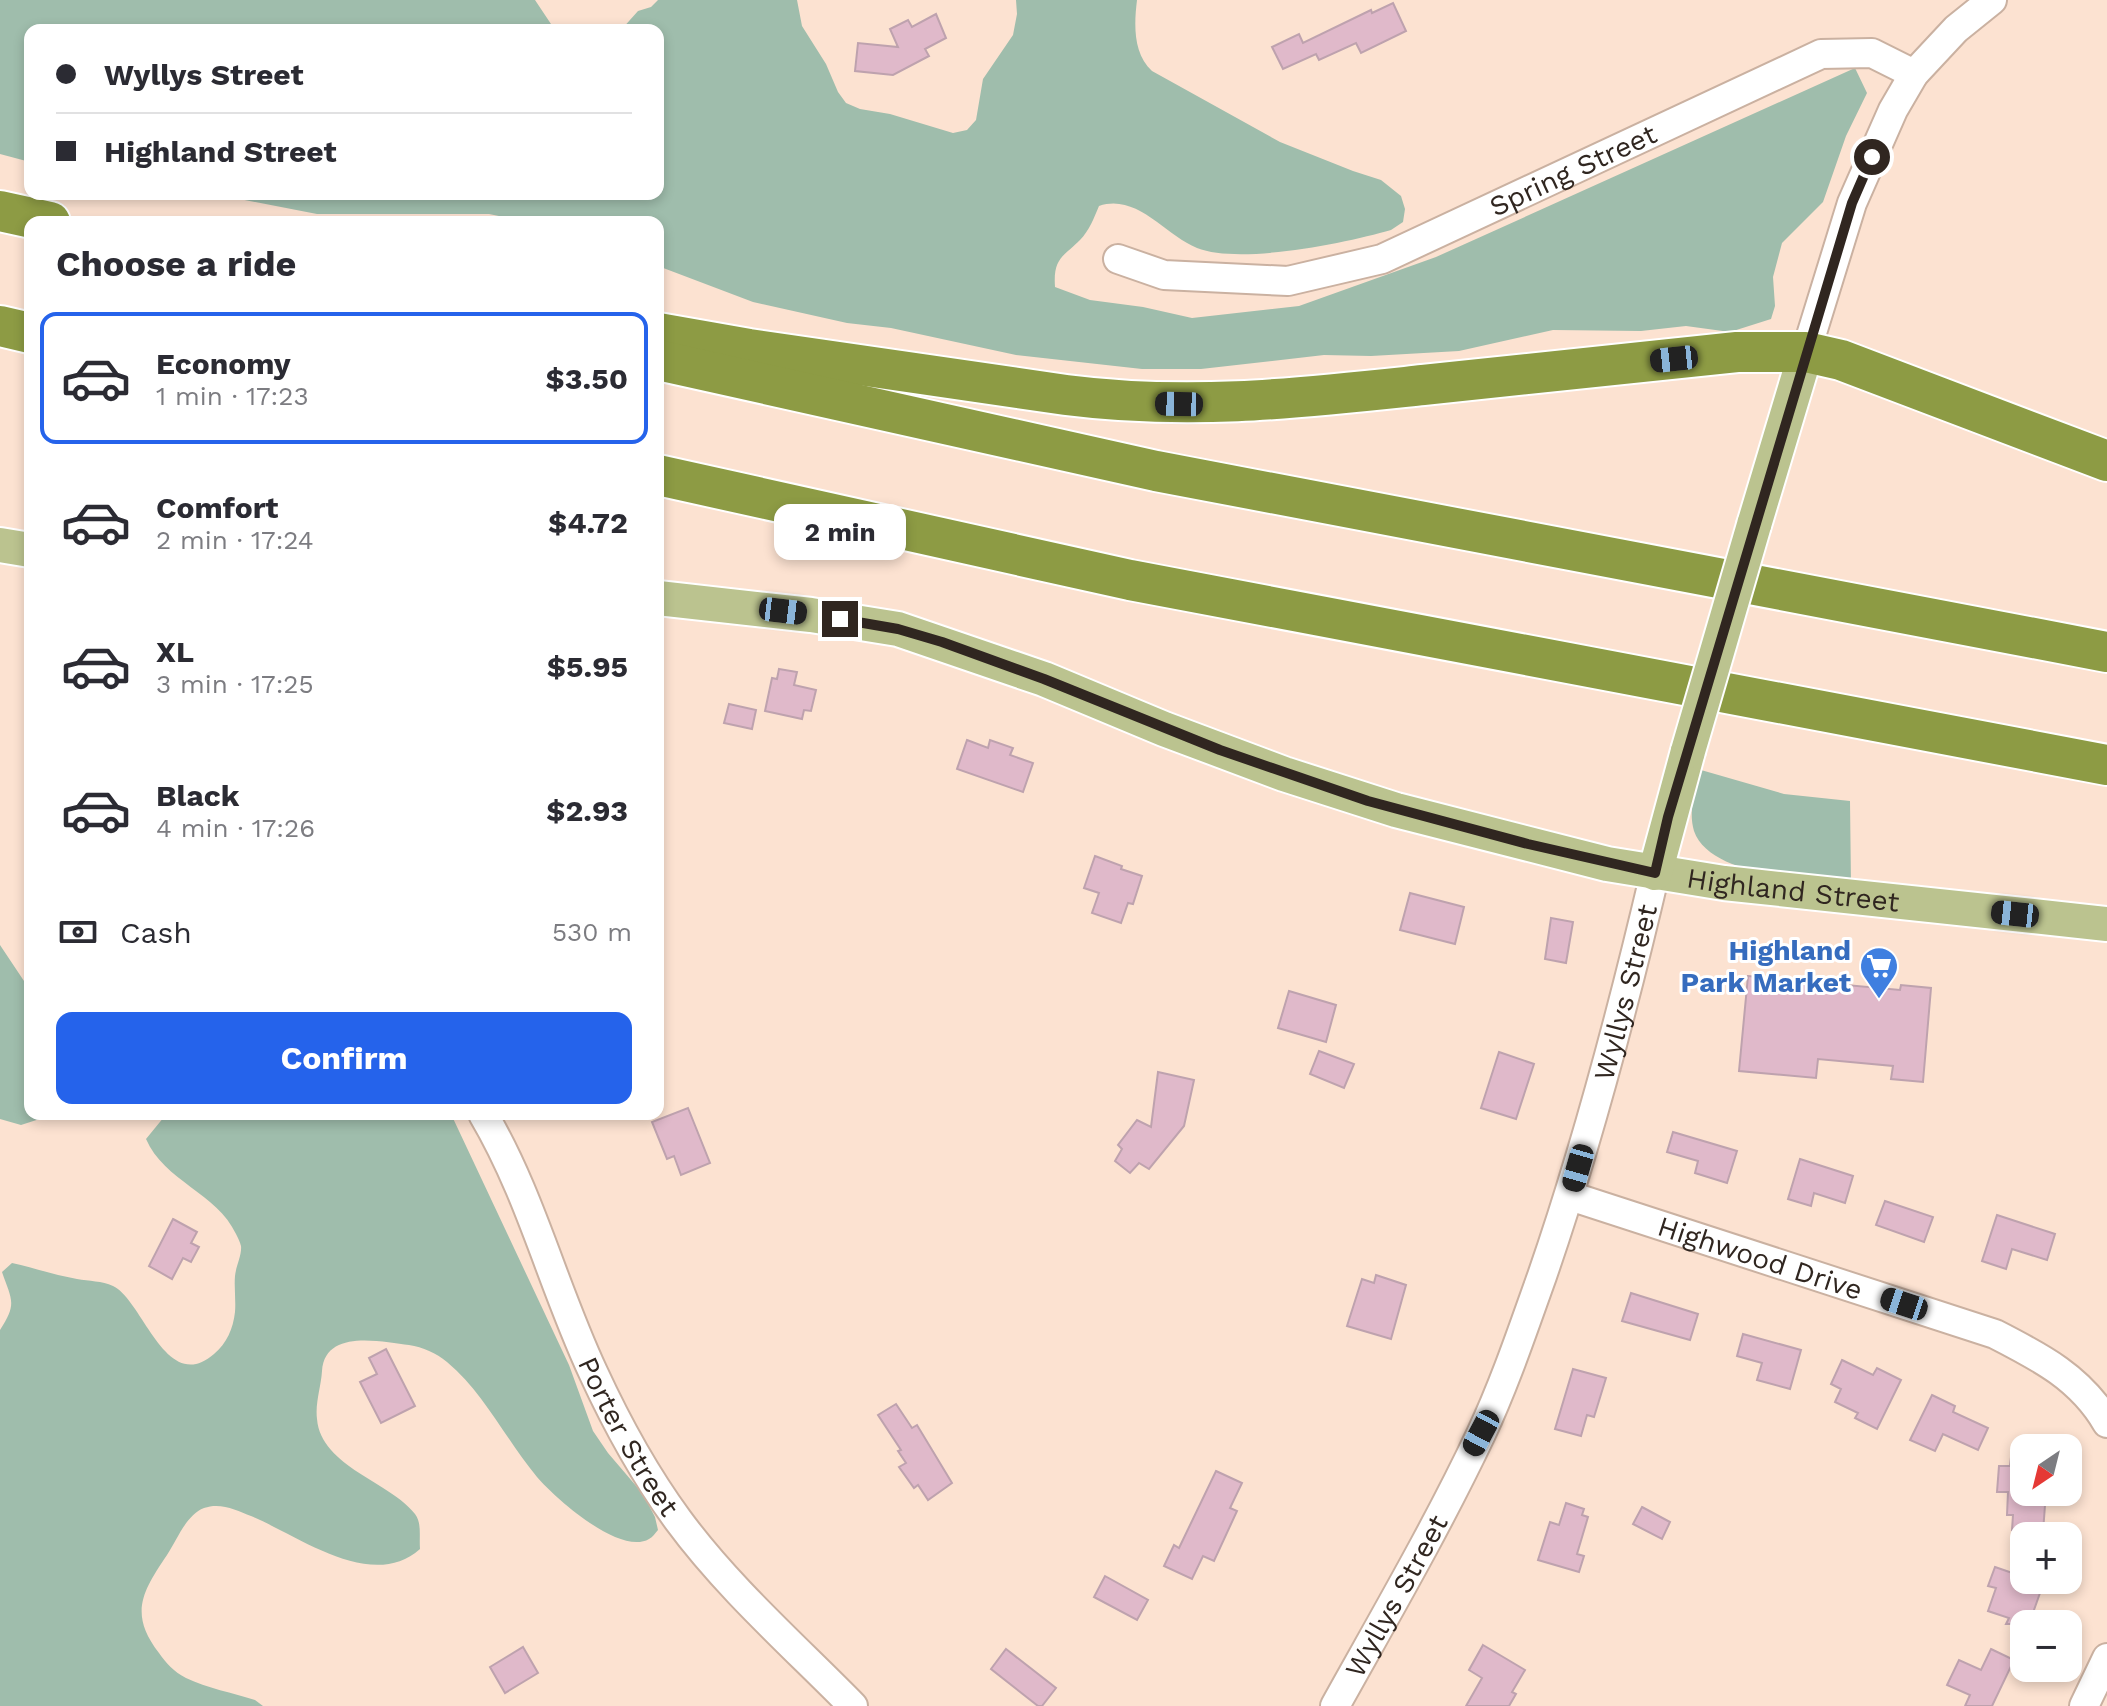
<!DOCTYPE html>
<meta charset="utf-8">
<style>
:root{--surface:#fff;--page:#f7f7f7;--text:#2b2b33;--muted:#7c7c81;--line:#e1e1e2;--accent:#2563eb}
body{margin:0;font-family:"Work Sans",sans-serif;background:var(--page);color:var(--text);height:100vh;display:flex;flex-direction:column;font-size:30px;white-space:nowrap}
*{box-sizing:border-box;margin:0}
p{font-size:26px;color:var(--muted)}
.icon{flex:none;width:44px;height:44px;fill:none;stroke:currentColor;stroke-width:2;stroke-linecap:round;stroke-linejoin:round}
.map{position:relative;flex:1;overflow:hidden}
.details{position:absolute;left:24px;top:216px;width:640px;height:904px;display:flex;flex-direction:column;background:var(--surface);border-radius:16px;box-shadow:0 4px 12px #0003}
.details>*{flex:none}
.top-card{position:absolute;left:24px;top:24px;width:640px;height:176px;border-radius:16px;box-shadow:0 4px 12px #0003;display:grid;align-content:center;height:176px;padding:0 32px;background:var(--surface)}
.needle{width:52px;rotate:215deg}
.buttons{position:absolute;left:2010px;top:1434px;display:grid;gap:16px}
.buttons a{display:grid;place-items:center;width:72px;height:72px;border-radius:16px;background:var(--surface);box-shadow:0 4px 12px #0003;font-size:40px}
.end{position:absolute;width:36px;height:36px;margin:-18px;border:10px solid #302620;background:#fff;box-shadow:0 0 0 4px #fff}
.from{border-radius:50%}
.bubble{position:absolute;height:56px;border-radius:16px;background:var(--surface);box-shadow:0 4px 12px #0003;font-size:26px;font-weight:700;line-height:56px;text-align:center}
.car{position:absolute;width:24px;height:48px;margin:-24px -12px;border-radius:10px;box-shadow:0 0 6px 2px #0007;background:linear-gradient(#222 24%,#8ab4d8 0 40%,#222 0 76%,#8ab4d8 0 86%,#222 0)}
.top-card b{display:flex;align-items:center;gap:28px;height:76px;font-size:30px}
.top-card b+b{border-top:2px solid var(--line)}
.top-card i{width:20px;height:20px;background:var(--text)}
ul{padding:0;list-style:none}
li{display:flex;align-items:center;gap:24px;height:132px;margin:0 16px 12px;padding:0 16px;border:4px solid transparent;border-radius:16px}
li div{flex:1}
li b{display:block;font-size:30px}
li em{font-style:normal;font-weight:700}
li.active{border-color:var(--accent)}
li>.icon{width:72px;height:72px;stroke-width:1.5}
h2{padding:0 32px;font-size:36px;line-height:96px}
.pay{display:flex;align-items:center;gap:20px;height:88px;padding:0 32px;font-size:30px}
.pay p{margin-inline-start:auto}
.primary-button{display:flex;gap:16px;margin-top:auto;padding:16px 32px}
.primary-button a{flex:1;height:92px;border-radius:16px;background:var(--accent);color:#fff;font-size:32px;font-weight:700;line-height:92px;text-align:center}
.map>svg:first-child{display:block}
</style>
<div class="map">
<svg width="2107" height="1706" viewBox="0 0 2107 1706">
<rect width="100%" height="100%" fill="#fce2d1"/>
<g fill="#9fbdac">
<polygon points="0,0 535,0 555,30 30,30 30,162 0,154"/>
<path d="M658,0H797L802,26L826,64L838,92L846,103L860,109L890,114L953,133L967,130L976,120L983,79L1013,35L1017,14L1016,0H1137C1134,25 1133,53 1152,71L1280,142L1353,171L1381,180L1401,196L1405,209L1403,222L1391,230C1346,243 1240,265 1197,248C1165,235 1137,193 1099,206C1094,218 1089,231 1080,240C1063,257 1053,258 1055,287L1090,300L1143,307L1192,318L1299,306L1436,257L1855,68L1867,93L1846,136L1823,202L1782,243L1773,277L1775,306L1771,319L1730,332L1686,326L1641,331L1553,330L1459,351L1371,356L1324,355L1201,369H1142L1016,355L891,328L847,323L753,302L658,266V222H528L489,214H317L214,194H658V30H621L638,11L651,7Z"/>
<path d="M1701,770L1784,794L1850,801L1851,885C1809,879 1710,877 1694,831C1688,811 1695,790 1701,770Z"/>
<polygon points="0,945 30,990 30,1114 55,1114 21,1125 0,1119"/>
<path d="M172,1114H451L569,1365L593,1431L608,1453L643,1494L655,1517L658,1530C655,1533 653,1537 649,1539C620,1556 555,1498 537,1477C506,1440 485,1394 447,1362C436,1353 423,1347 409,1345C382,1342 325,1328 322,1371C321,1387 315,1403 317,1419C321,1467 391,1482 415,1514C422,1523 419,1536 420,1549C372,1592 299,1536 251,1516C237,1510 220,1502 204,1508C186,1515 177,1540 167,1555C142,1592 129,1614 159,1653C166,1663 174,1672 186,1678C207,1688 233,1693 255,1700L263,1706H0V1330C18,1303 11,1299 2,1272L12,1263C34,1268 55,1275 77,1279C89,1281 102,1281 113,1286C143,1300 166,1396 214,1354C227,1343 233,1329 235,1312C236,1300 234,1288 235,1276C236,1266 242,1255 241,1246C240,1242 238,1238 236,1234C217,1193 164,1181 146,1139L164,1117Z"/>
</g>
<g fill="#e0b9ca" stroke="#bea2ae" stroke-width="2">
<polygon points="1393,3 1406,31 1361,53 1356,43 1319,60 1316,54 1283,69 1272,47 1299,34 1303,43 1371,10 1372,13"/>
<polygon points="936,14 946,38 925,49 929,56 893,75 855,71 858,43 898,47 890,29 908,20 912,27"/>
<polygon points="779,669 797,672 794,685 816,690 811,711 804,710 802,719 765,711 772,678 777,679"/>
<polygon points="729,704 756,710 752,729 724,723"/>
<polygon points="967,740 988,748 990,740 1013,748 1010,755 1033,763 1023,792 957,769"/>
<polygon points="1095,856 1122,866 1121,869 1142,876 1133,904 1128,903 1121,923 1092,913 1099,893 1084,888"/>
<polygon points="1410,893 1464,907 1455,944 1400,930"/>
<polygon points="1551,918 1573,922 1566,963 1545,959"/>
<polygon points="1748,976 1900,990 1901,985 1931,988 1923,1082 1891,1079 1893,1066 1818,1059 1816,1078 1739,1071"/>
<polygon points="1289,991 1336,1005 1326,1042 1278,1028"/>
<polygon points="1319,1051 1354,1064 1344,1088 1310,1074"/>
<polygon points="1499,1052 1534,1064 1516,1119 1481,1108"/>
<polygon points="1158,1072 1194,1080 1184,1126 1149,1169 1139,1163 1130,1173 1115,1161 1122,1149 1118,1145 1137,1120 1151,1127"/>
<polygon points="688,1108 710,1163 681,1175 674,1156 667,1159 652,1122"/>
<polygon points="1673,1132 1737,1151 1727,1183 1695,1173 1698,1161 1667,1152"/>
<polygon points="1800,1159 1853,1176 1845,1203 1814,1193 1811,1206 1788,1199"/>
<polygon points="1885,1201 1933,1217 1924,1242 1876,1225"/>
<polygon points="1997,1215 2055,1234 2047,1260 2012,1249 2006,1269 1982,1261"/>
<polygon points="173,1219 197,1232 191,1243 199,1247 191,1262 183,1258 172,1279 149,1266"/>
<polygon points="1376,1275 1406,1285 1391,1339 1347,1326 1362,1279 1374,1283"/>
<polygon points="1631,1293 1698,1314 1690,1340 1622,1321"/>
<polygon points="1743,1334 1801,1350 1790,1389 1757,1380 1762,1363 1737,1356"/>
<polygon points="386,1349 415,1406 381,1423 360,1382 377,1374 369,1358"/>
<polygon points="1842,1360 1873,1375 1877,1368 1901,1380 1877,1429 1855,1418 1858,1413 1835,1402 1841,1389 1831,1384"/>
<polygon points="1573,1369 1606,1378 1594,1417 1587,1415 1581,1436 1555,1429"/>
<polygon points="1932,1395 1955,1406 1953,1412 1988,1428 1978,1450 1943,1434 1935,1451 1910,1440"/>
<polygon points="896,1404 912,1428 917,1425 952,1483 928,1500 918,1485 914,1488 899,1467 906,1463 898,1451 901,1450 878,1415"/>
<polygon points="2012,1448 2024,1449 2024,1492 2046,1492 2043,1532 2012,1530 2013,1515 2007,1515 2008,1492 1997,1492 1999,1466 2010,1466"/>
<polygon points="1216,1471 1242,1483 1230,1508 1237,1511 1214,1561 1203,1556 1192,1579 1164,1566 1174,1545 1179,1548"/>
<polygon points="1566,1503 1584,1509 1582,1515 1588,1517 1577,1554 1584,1556 1579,1572 1538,1560 1550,1522 1559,1525"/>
<polygon points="1642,1507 1670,1522 1662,1539 1633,1524"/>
<polygon points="1995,1567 2024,1577 2024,1580 2040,1580 2036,1592 2040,1593 2029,1624 2006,1624 2009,1618 1988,1611 1996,1588 1988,1586"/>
<polygon points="1105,1576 1148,1600 1137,1620 1094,1597"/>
<polygon points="1483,1645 1525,1670 1512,1692 1516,1694 1509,1706 1466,1706 1482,1678 1469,1670"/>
<polygon points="523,1647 538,1673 505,1693 490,1667"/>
<polygon points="1006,1649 1056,1688 1042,1706 1038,1706 991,1669"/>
<polygon points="1991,1649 2014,1660 1992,1706 1965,1706 1970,1695 1947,1685 1959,1660 1981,1670"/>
</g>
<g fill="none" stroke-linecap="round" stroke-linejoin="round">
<defs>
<g id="minor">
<path id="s1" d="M1118,259L1164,275L1288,281L1382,259L1821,54L1872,53L1914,74"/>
<polyline points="1806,352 1852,203 1893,110 1914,74 1956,29 1992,0"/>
<path id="s2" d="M483,1114C531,1195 553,1287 593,1372C616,1422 645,1475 678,1520C728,1588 794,1646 853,1706"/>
<path id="s3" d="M1570,1196L1995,1334C2040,1357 2081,1378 2107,1423"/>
<path id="s4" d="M1335,1706C1385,1616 1437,1527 1481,1434C1505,1383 1523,1329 1542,1276C1588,1143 1623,1009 1655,873"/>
<polyline points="2084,1706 2107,1658"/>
</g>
<g id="major">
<polyline points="1754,525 1806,352"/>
<polyline points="0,545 30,550"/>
<path id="s5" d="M658,598L811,615L898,629L1044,679L1164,729L1284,774L1396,810L1607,864L1724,883L2107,924"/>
<polyline points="1655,873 1688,751"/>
</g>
<g id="highway">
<polyline points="0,211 50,222"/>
<polyline points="0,326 30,333"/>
<path d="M658,333L749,349L1066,395C1191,411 1300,398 1423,385C1528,374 1633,363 1737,352H1806L1841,360L2107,461"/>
<polyline points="658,360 1156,471 2107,652"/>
<polyline points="658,475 1130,580 2107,765"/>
</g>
</defs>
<use href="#minor" stroke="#cab1a1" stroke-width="32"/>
<use href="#major" stroke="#fff" stroke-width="38"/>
<use href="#highway" stroke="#fff" stroke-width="44"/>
<use href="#minor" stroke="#fff" stroke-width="28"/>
<use href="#major" stroke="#bbc38f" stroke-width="34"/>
<use href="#highway" stroke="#8d9b44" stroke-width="40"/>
<defs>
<polyline id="major-bridge" points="1688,751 1754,525"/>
</defs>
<use href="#major-bridge" stroke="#fff" stroke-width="38" stroke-linecap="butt"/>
<use href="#major-bridge" stroke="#bbc38f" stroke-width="34"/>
</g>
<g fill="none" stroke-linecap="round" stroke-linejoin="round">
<polyline stroke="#302620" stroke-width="10" points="840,619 898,629 942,642 1044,679 1220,750 1368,801 1528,844 1655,873 1668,817 1852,203 1872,157"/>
</g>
<defs>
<symbol id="supermarket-pin" viewBox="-11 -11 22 30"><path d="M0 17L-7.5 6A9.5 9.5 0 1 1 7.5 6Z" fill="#3f7fe0" stroke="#fff"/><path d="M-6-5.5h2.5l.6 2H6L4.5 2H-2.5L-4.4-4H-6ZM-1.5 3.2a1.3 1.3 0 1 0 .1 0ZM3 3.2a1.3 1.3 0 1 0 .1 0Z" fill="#fff"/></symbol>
</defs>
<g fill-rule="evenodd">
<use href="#supermarket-pin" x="1857" y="944" width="44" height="60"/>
</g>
<g text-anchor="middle" stroke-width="6" stroke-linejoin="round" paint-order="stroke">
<g font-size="28" fill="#302620" stroke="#fff">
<text dy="10" stroke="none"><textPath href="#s1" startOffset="480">Spring Street</textPath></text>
<text dy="10" stroke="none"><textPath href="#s5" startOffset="1178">Highland Street</textPath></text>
<text dy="10" stroke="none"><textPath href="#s4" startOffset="774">Wyllys Street</textPath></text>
<text dy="10" stroke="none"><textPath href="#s3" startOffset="200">Highwood Drive</textPath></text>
<text dy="10" stroke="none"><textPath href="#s2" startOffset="354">Porter Street</textPath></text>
<text dy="10" stroke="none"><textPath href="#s4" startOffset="126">Wyllys Street</textPath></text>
</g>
<g font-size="28" font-weight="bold" fill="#366cbe" stroke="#fff" text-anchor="end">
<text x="1851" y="960">Highland<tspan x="1851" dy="32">Park Market</tspan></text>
</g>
</g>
</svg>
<div class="buttons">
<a><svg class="needle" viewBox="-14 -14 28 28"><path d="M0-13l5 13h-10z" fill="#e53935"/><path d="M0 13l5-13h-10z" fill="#7c7c81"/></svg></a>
<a>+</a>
<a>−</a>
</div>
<i class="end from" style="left:1872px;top:157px"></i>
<i class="end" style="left:840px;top:619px"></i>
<div class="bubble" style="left:774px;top:504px;width:132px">2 min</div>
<i class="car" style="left:1674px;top:359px;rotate:264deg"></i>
<i class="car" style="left:1179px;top:404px;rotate:271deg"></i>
<i class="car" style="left:783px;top:611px;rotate:97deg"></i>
<i class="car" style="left:2015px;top:914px;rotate:276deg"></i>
<i class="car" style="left:1578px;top:1168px;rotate:196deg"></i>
<i class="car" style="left:1904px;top:1304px;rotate:288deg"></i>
<i class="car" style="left:1481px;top:1433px;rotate:208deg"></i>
<div class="top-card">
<b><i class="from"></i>Wyllys Street</b>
<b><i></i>Highland Street</b>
</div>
<section class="details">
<h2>Choose a ride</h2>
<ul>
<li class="active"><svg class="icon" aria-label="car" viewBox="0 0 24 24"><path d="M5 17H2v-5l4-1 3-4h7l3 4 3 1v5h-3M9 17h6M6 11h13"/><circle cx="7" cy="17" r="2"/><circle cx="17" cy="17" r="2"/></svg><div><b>Economy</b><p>1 min · 17:23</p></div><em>$3.50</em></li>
<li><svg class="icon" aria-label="car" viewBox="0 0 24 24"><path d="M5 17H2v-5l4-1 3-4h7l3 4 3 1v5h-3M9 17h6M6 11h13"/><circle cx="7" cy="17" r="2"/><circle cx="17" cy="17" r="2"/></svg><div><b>Comfort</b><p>2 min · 17:24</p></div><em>$4.72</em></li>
<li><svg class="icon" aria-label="car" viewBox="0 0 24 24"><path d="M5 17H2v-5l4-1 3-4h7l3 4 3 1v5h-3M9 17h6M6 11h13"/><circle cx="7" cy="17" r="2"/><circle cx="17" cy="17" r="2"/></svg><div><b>XL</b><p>3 min · 17:25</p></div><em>$5.95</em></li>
<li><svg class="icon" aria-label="car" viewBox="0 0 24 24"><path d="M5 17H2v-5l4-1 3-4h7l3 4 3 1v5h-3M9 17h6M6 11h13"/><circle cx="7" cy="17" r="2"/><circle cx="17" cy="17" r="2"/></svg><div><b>Black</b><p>4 min · 17:26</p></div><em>$2.93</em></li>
</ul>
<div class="pay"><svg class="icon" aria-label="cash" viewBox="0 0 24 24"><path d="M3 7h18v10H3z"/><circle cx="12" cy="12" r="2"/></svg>Cash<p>530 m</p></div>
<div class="primary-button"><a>Confirm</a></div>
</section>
</div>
